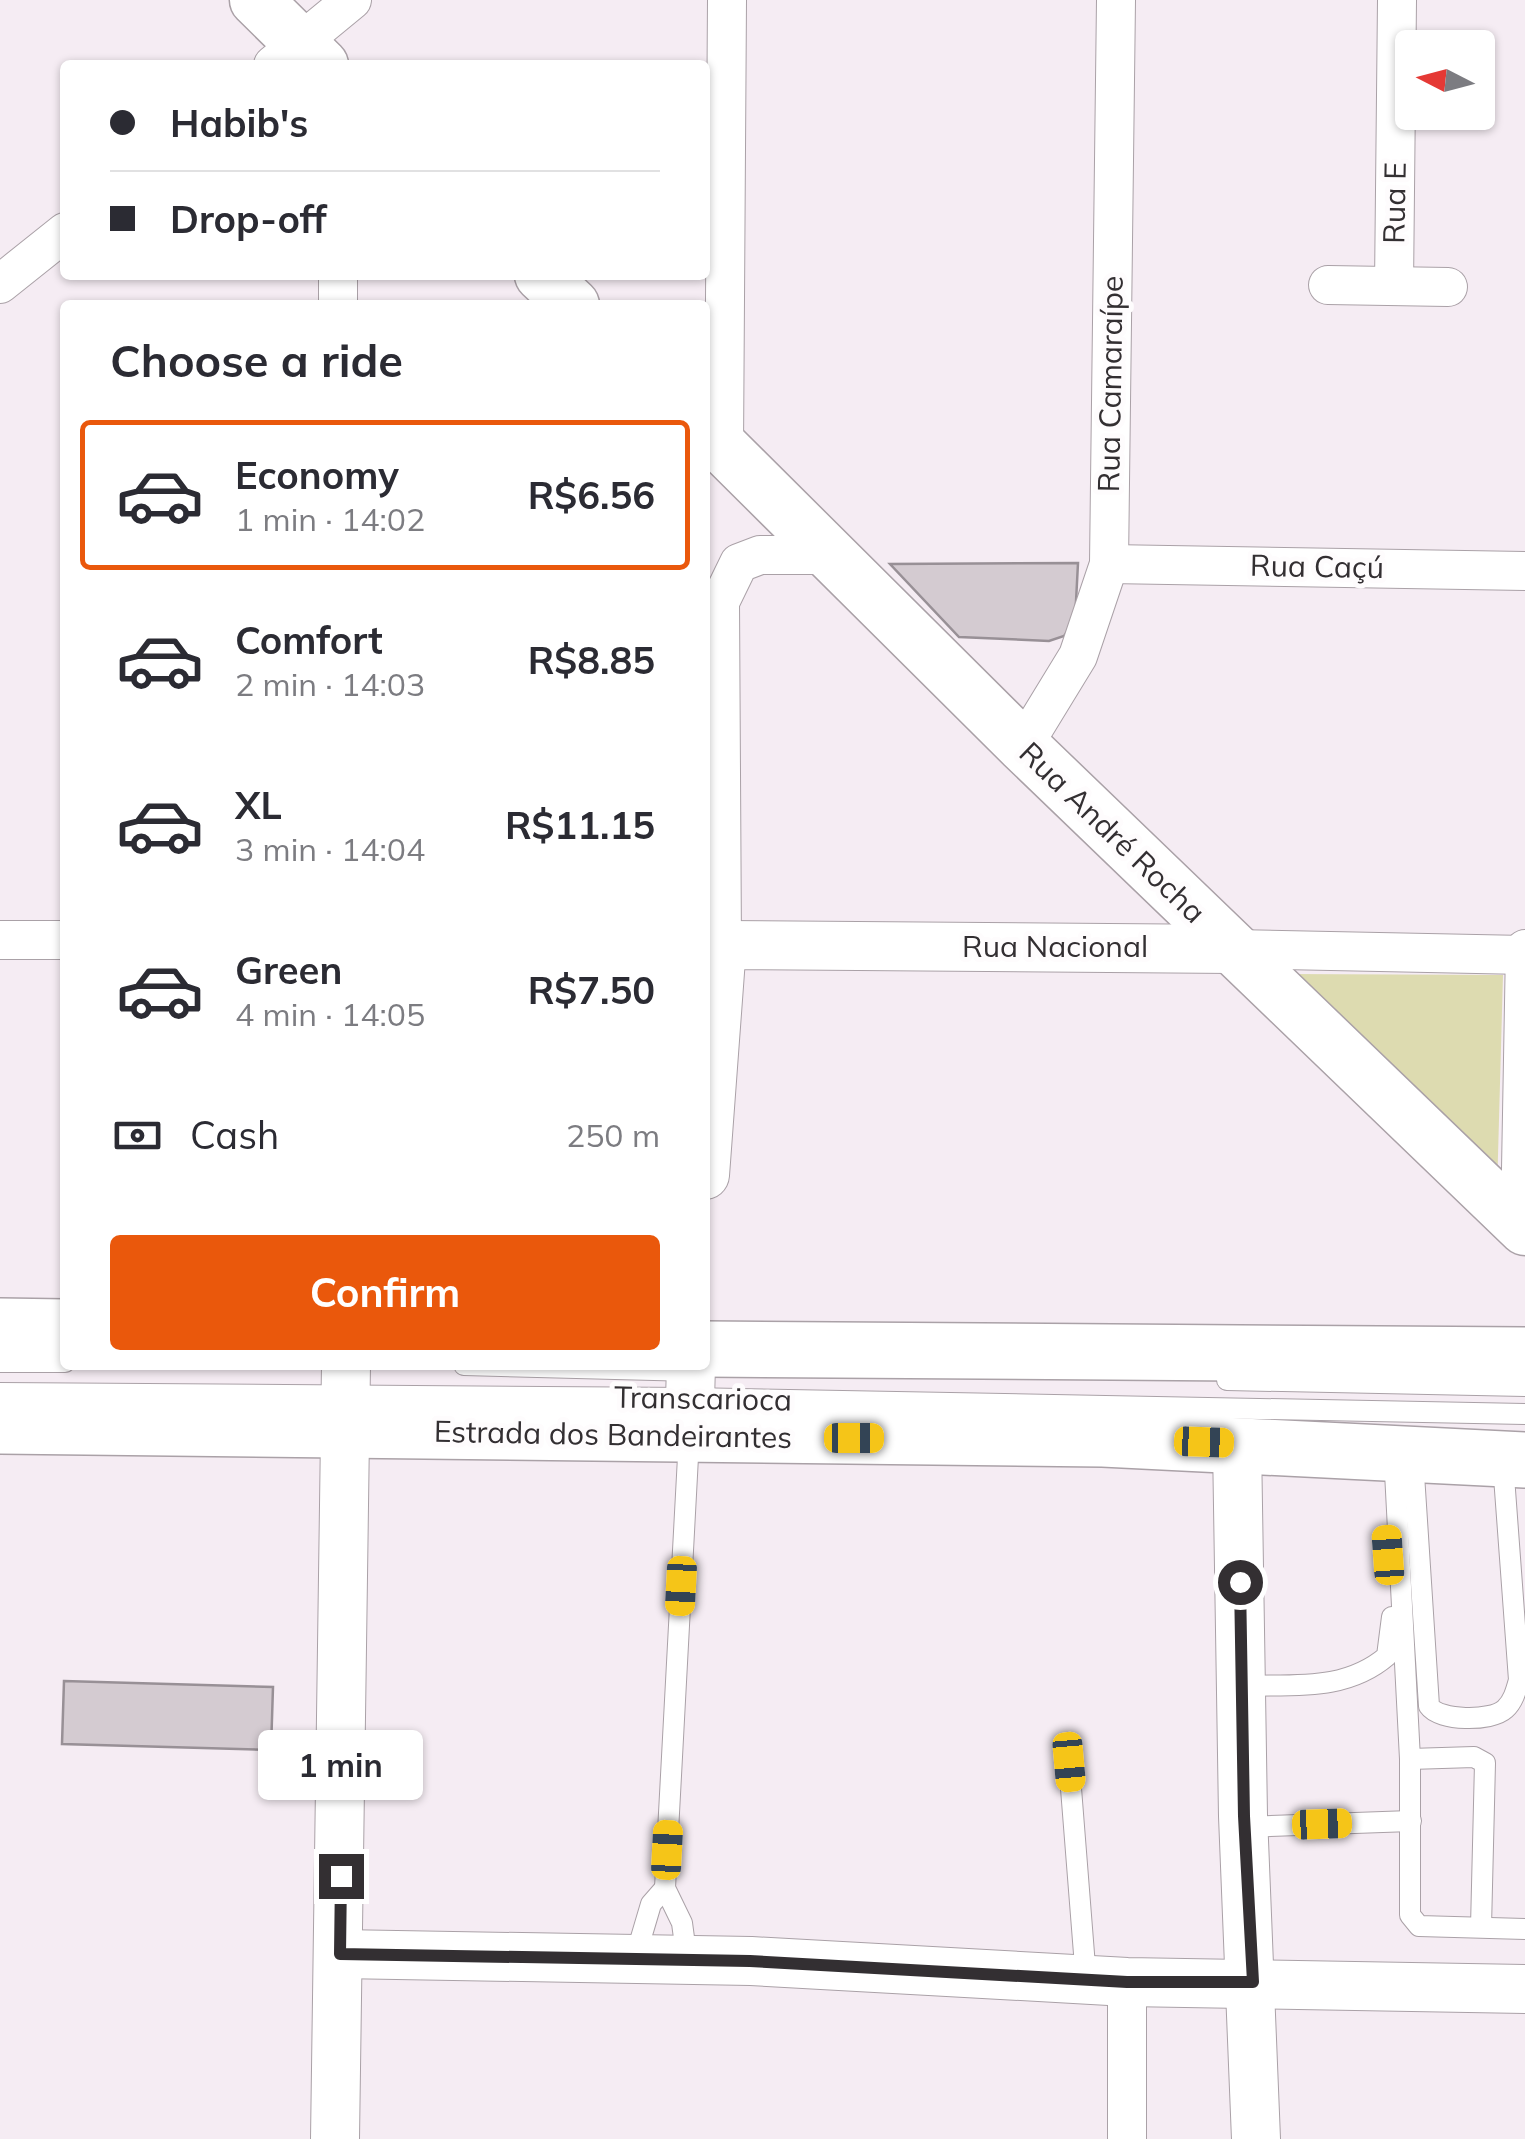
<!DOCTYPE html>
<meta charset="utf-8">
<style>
:root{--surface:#fff;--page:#f2f2f3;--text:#2b2b33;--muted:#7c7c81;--line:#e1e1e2;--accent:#ea580c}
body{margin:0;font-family:Mulish,sans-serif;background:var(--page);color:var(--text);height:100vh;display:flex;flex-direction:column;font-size:38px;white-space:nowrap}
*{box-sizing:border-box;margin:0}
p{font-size:32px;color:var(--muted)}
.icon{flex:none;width:55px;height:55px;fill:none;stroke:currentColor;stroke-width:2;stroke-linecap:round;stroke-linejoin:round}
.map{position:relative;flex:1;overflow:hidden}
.panel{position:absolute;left:60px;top:300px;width:650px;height:1070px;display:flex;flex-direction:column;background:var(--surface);border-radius:10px;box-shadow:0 2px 8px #0004}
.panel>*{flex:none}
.banner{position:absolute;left:60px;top:60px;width:650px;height:220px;border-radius:10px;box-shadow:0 2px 8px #0004;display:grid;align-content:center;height:220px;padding:0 50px;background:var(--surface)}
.needle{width:65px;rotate:276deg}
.fabs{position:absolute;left:1395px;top:30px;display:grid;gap:20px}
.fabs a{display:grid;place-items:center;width:100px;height:100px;border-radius:10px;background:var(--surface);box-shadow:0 2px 8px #0004;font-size:50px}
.end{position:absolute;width:45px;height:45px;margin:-22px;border:12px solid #332f32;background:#fff;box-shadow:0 0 0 5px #fff}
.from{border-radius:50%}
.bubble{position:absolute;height:70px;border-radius:10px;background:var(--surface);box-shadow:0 2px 8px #0004;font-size:32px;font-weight:700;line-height:70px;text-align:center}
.car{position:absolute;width:30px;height:60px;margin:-30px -15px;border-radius:12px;box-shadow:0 0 8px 2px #0007;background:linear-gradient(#f5c518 24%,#345 0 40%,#f5c518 0 76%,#345 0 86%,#f5c518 0)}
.banner b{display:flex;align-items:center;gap:35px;height:95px;font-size:38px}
.banner b+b{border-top:2px solid var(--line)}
.banner i{width:25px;height:25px;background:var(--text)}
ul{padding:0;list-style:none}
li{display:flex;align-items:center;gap:30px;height:150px;margin:0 20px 15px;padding:0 30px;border:5px solid transparent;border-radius:10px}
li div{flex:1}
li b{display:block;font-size:38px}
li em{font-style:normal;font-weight:700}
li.active{border-color:var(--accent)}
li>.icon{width:90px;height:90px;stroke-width:1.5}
h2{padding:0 50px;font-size:45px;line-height:120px}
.pay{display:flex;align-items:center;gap:25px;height:110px;padding:0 50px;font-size:38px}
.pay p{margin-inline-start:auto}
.action{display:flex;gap:20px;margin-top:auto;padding:20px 50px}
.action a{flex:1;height:115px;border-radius:10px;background:var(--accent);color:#fff;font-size:40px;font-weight:700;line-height:115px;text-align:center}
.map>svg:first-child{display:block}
</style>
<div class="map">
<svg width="1525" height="2139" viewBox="0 0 1525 2139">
<rect width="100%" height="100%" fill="#f5ecf3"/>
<polygon fill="#dddbb0" points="1286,974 1503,975 1497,1192"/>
<g fill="#d4cbd1" stroke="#989096" stroke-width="2.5">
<polygon points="1078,563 1075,621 1064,636 1049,641 959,637 890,564"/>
<polygon points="64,1681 273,1687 271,1750 62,1744"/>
</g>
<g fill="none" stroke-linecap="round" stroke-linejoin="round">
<defs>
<g id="service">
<polyline points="0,1362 65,1362"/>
<polyline points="464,1365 693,1371"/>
<polyline points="1227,1380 1525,1386"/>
<polyline points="0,1393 690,1398 1525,1414"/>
<polyline points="1394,1453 1410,1759 1410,1915 1419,1926 1525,1929"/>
<path d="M1413,1459L1429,1706C1439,1721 1491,1722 1505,1709C1513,1702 1516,1691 1519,1680L1503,1463"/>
<path d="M1242,1686C1293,1684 1345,1692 1387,1656L1392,1617"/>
<polyline points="1410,1759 1474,1757 1485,1763 1481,1927"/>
<polyline points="1069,1763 1086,1979"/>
<polyline points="1245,1827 1411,1821"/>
<polyline points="635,1958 651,1904 665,1888"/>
<polyline points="687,1960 682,1923 665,1888 689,1438"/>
</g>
<g id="minor">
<polyline points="273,65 352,0"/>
<polyline points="0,284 65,232"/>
<polyline points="1328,285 1448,287"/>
<polyline points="1394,286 1397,0"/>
<polyline points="338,305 338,275"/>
<polyline points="724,448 727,0"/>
<polyline points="1109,564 1525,571"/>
<polyline points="1023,746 1078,656 1109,564 1116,0"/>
<polyline points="0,940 65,940"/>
<polyline points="705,945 722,945 720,602 739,563 760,555 831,555"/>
<polyline points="1233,949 1525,955"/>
<polyline points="1520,1224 1525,949"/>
<polyline points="1127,2139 1127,1982"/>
</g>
<g id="tertiary">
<polyline points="705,1175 722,945 1233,949"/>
<polyline points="689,1436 691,1365"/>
<polyline points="1237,1444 1243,1816 1256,2139"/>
<polyline points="340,1954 751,1961 1127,1982 1525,1989"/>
<polyline points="335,2139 346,1365"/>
</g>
<g id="secondary">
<polyline points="256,0 322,65"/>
<polyline points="541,275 573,305"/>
<polyline points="705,430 1023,746 1525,1229"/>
</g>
<g id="primary">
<polyline points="0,1326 65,1327"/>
<polyline points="705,1349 1525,1355"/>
<polyline points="0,1426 1103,1439 1525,1460"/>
</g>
</defs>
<use href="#service" stroke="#aaa1a7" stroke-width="22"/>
<use href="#minor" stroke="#aaa1a7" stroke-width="40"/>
<use href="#tertiary" stroke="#aaa1a7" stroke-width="50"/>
<use href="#secondary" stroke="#aaa1a7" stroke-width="55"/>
<use href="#primary" stroke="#aaa1a7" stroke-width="58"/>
<use href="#service" stroke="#fff" stroke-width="20"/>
<use href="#minor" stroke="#fff" stroke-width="38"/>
<use href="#tertiary" stroke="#fff" stroke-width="48"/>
<use href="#secondary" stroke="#fff" stroke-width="52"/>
<use href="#primary" stroke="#fff" stroke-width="55"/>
</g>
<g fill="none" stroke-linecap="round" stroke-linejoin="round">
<polyline stroke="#332f32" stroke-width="12" points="341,1876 340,1954 750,1961 1127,1982 1253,1982 1244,1816 1240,1582"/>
</g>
<g text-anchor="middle" stroke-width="10" stroke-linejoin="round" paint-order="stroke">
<g font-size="30" fill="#332f32" stroke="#fefcfd">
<text transform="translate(1395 203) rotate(-89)" y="10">Rua E</text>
<text transform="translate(1111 384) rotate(-89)" y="10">Rua Camaraípe</text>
<text transform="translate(1317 567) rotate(1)" y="10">Rua Caçú</text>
<text transform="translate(1112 833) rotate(44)" y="10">Rua André Rocha</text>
<text x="1055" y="957">Rua Nacional</text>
<text transform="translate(703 1399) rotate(1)" y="10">Transcarioca</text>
<text transform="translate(613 1435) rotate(1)" y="10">Estrada dos Bandeirantes</text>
</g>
</g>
</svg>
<div class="fabs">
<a><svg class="needle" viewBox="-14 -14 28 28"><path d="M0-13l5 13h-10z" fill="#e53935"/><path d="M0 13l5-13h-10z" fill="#7c7c81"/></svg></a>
</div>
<i class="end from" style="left:1240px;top:1582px"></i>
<i class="end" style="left:341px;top:1876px"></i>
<div class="bubble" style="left:258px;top:1730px;width:165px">1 min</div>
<i class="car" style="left:854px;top:1438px;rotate:90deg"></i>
<i class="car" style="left:1204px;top:1442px;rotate:92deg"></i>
<i class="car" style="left:1388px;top:1555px;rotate:356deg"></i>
<i class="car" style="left:681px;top:1586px;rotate:183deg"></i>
<i class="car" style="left:1069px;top:1762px;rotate:175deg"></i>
<i class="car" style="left:1322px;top:1824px;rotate:88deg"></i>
<i class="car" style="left:667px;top:1850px;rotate:3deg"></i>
<div class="banner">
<b><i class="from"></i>Habib's</b>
<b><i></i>Drop-off</b>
</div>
<section class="panel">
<h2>Choose a ride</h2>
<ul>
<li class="active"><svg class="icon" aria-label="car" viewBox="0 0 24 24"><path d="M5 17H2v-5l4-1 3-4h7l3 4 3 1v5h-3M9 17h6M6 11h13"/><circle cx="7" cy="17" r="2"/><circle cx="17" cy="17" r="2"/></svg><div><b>Economy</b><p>1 min · 14:02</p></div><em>R$6.56</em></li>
<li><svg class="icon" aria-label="car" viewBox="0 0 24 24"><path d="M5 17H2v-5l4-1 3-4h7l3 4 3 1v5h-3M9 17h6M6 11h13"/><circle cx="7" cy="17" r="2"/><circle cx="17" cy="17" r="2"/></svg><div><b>Comfort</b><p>2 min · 14:03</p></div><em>R$8.85</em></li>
<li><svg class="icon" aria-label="car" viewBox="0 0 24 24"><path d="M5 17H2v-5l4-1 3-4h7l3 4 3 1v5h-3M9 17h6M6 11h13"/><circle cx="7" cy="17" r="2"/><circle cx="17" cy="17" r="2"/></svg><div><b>XL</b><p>3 min · 14:04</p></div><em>R$11.15</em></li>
<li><svg class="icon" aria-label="car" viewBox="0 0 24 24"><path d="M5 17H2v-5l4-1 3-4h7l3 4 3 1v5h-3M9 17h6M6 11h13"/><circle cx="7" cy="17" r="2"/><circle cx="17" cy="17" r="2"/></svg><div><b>Green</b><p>4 min · 14:05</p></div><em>R$7.50</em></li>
</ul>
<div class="pay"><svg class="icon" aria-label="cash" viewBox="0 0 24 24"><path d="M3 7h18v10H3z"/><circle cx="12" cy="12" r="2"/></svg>Cash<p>250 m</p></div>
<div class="action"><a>Confirm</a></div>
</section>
</div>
